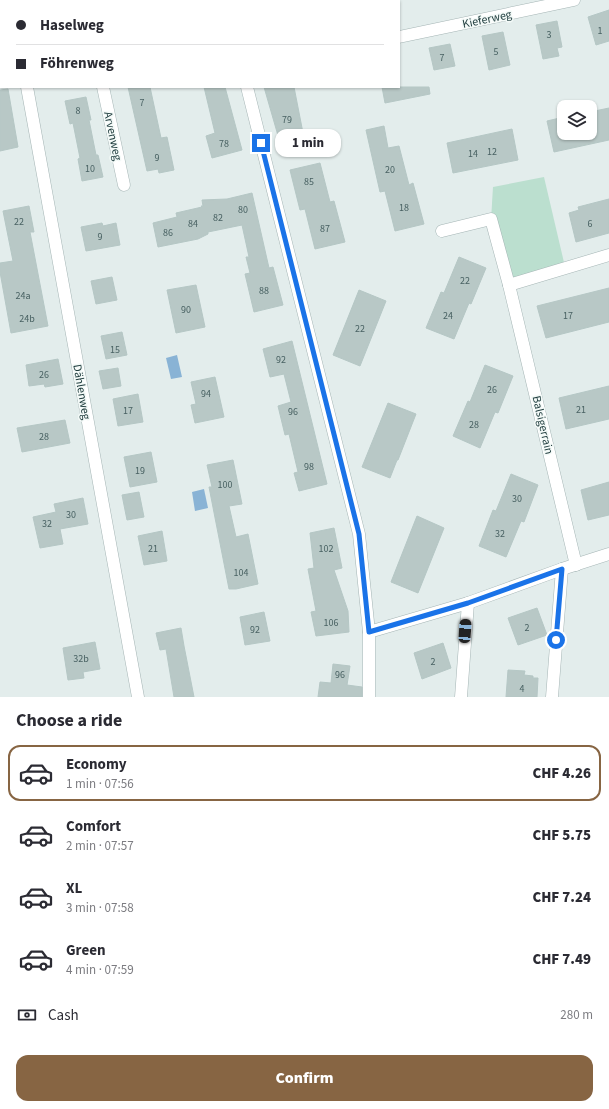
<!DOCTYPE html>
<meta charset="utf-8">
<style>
:root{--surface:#fff;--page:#f7f7f7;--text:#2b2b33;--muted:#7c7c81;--line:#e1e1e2;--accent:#876543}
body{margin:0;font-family:"Source Sans 3",sans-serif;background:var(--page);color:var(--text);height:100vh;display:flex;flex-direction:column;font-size:15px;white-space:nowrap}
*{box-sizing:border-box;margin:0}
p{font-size:13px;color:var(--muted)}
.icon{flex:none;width:22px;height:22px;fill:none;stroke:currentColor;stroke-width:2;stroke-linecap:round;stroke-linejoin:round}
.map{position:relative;height:697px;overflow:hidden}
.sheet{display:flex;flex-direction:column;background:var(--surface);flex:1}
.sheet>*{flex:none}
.guide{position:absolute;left:0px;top:0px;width:400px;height:88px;box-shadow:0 1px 3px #0004;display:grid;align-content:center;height:88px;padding:0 16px;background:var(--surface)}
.tools{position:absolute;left:557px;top:100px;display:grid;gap:8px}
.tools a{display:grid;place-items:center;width:40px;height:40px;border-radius:8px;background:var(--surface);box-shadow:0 1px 3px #0004;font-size:20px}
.end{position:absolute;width:18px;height:18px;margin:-9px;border:5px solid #1a73e8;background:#fff;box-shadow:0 0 0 2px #fff}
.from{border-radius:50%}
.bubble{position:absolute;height:28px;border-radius:12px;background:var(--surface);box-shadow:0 1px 3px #0004;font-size:13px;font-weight:800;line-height:28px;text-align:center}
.car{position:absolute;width:12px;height:24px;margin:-12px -6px;border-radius:5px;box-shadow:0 0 3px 1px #0007;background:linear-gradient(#222 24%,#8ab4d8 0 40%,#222 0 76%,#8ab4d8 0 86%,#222 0)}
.guide b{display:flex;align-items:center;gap:14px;height:38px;font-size:15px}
.guide b+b{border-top:1px solid var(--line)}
.guide i{width:10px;height:10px;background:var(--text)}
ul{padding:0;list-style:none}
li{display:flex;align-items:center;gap:12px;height:56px;margin:0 8px 6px;padding:0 8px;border:2px solid transparent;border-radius:12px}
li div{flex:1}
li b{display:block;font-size:15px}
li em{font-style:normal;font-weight:800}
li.current{border-color:var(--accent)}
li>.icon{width:36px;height:36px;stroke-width:1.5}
h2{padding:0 16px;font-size:18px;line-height:48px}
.pay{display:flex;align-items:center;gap:10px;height:44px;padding:0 16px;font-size:15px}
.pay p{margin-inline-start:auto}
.button{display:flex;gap:8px;margin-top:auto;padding:8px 16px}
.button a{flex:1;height:46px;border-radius:12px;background:var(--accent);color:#fff;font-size:16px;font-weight:800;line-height:46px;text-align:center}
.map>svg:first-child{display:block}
</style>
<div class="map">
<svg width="609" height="697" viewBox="0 0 609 697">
<rect width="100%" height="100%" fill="#e3edec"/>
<polygon fill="#bbdfcf" points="544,177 566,271 509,284 491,220 493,187"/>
<g fill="#89b3d5">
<polygon points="177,355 182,377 171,379 166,358"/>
<polygon points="204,489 208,508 195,511 192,492"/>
</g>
<g fill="#b8c8c6" stroke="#b5c7c5">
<polygon points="609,10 609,41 596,45 588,17"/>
<polygon points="557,21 562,47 557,48 559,56 543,59 536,25"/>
<polygon points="503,32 510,65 489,70 482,36"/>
<polygon points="450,44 455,66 434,70 429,48"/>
<polygon points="128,87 150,87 161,138 167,137 174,170 159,173 158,169 147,171"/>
<polygon points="204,87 225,87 242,150 212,158 206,136 215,133"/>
<polygon points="264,87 294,87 303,133 279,139"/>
<polygon points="382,87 429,87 430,94 385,103"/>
<polygon points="8,89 18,147 0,151 0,90"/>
<polygon points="86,97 91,120 89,120 96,155 98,155 103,177 82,181 78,159 80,158 73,123 70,124 65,101"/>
<polygon points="609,108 609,140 554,152 547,121 564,117 564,133 590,133 590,112"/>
<polygon points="384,126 388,148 399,146 409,185 413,183 424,224 395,231 385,191 380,192 366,130"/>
<polygon points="512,129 518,160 453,173 447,143"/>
<polygon points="320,163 330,202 334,201 345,242 315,249 305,209 300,210 290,170"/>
<polygon points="252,193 269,268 273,267 283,305 254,312 245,274 250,273 246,257 249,257 242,225 208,232 208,234 198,239 158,247 153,223 177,217 176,213 202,207 201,206 203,206 202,200 227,199"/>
<polygon points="609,199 609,233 576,242 569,213 579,210 578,207"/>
<polygon points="29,206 34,232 30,232 48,326 11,333 0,272 0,263 13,261 3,211"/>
<polygon points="102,223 103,226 116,223 120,245 86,251 81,227"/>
<polygon points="459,257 486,268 471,304 469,303 454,339 426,328 441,292 444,293"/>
<polygon points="112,277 117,300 96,304 91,281"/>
<polygon points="196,285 205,327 176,333 167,290"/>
<polygon points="609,288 609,322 546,338 537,306"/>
<polygon points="359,290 386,301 360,366 333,355"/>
<polygon points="122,332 127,355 106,359 101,336"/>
<polygon points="292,341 327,484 299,491 294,473 298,472 289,434 285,435 278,406 291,402 284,374 270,377 263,349"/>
<polygon points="58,359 63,384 45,387 44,384 29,386 26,365"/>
<polygon points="485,365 513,376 498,413 495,412 480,448 453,436 468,401 470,402"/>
<polygon points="118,368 121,386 103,389 99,371"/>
<polygon points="215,377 224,417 195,423 191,405 196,404 191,382"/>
<polygon points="609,386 609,419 566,429 559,398"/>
<polygon points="138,394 143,422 118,426 113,399"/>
<polygon points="388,403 416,414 398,460 397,460 390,478 362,467"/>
<polygon points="65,420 70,443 22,452 17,428"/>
<polygon points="151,452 157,482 130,487 124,457"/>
<polygon points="233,460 242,504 229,506 236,537 248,534 258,584 236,589 229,589 209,487 212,487 207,465"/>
<polygon points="511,474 538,485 524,522 521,521 506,557 479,546 493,510 496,511"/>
<polygon points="609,482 609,515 588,520 581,490"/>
<polygon points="139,492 144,517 127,520 122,495"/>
<polygon points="83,498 88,524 60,529 63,544 40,548 33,517 56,512 54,504"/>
<polygon points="417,516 444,528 418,593 391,582"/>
<polygon points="334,528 342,568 334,570 348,611 349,632 316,636 311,612 316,611 308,569 314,568 310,533"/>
<polygon points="162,531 167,561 144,565 138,536"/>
<polygon points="537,608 547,635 518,645 508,618"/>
<polygon points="264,612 270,641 245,645 240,617"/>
<polygon points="181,628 184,646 194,697 174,697 166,649 160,650 156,633"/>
<polygon points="95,642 100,669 83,672 84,678 68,680 63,648"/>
<polygon points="443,643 451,668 422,679 414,653"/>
<polygon points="333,664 350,666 347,685 362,687 362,697 318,697 320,682 331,683"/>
<polygon points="508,670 525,671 524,675 533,676 533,678 538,678 537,697 506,697"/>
</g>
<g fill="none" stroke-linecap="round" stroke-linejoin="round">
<defs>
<g id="minor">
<polyline points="11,0 11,1"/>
<polyline points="84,0 84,1"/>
<polyline points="223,0 224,1"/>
<polyline points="399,37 574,0"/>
<polyline points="27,87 138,697"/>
<polyline points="103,87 124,185"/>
<polyline points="247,87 359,534 369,632"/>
<polyline points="442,231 491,219 509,285"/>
<polyline points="576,565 509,285 609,255"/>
<polyline points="369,697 369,632 468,603 562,569 609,554"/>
<polyline points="461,697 468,603"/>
<polyline points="552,697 562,569"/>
</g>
</defs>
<use href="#minor" stroke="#a5b5b5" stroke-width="13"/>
<use href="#minor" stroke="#fff" stroke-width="12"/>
</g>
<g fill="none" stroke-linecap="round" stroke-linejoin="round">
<polyline stroke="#1a73e8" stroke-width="5" points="261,143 359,534 369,632 468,603 562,569 556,640"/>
</g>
<g text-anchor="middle" stroke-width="3" stroke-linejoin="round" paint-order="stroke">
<g font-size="10" fill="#486162">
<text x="600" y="34">1</text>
<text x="549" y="38">3</text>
<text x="496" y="55">5</text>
<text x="442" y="61">7</text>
<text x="142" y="106">7</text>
<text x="78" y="114">8</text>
<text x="287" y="123">79</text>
<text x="224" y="147">78</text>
<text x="492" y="155">12</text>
<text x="473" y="157">14</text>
<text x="157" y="161">9</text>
<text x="90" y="172">10</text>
<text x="390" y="173">20</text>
<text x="309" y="185">85</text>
<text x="404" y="211">18</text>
<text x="243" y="213">80</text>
<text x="218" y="221">82</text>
<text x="19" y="225">22</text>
<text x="193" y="227">84</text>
<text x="590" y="227">6</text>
<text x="325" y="232">87</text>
<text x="168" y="236">86</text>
<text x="100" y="240">9</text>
<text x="465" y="284">22</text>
<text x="264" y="294">88</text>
<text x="23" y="299">24a</text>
<text x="186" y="313">90</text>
<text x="448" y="319">24</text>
<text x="568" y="319">17</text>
<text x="27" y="322">24b</text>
<text x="360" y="332">22</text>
<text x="115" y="353">15</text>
<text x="281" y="363">92</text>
<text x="44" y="378">26</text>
<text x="492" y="393">26</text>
<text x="206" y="397">94</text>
<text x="581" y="413">21</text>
<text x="128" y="414">17</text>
<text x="293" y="415">96</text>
<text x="474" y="428">28</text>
<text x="44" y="440">28</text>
<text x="309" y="470">98</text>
<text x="140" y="474">19</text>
<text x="225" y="488">100</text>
<text x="517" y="502">30</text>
<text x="71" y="518">30</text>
<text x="47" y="527">32</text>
<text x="500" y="537">32</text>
<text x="153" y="552">21</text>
<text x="326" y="552">102</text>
<text x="241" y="576">104</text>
<text x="331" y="626">106</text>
<text x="527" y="631">2</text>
<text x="255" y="633">92</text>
<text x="81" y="662">32b</text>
<text x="433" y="665">2</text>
<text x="340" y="678">96</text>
<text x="522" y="692">4</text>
</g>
<g font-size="12" fill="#223f40" stroke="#f4faf8">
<text transform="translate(487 19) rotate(-12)" y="4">Kieferweg</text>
<text transform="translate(113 136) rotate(78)" y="4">Arvenweg</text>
<text transform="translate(82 392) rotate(80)" y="4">Dählenweg</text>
<text transform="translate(543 425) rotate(77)" y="4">Balsigerrain</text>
</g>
</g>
</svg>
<div class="tools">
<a><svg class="icon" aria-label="layers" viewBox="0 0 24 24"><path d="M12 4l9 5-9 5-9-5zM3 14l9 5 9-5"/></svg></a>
</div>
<i class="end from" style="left:556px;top:640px"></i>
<i class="end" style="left:261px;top:143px"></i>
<div class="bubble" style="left:275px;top:129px;width:66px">1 min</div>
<i class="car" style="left:465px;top:631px;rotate:4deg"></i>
<div class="guide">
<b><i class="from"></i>Haselweg</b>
<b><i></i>Föhrenweg</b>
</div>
</div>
<section class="sheet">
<h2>Choose a ride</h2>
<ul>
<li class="current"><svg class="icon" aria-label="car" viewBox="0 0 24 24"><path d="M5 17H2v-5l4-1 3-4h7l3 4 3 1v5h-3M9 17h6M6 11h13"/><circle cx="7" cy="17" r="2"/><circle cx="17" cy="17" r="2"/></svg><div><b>Economy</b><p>1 min · 07:56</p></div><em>CHF 4.26</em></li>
<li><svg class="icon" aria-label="car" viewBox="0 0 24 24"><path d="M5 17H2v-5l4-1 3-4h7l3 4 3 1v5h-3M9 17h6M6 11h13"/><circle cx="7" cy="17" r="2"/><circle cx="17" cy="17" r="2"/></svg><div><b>Comfort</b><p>2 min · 07:57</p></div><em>CHF 5.75</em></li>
<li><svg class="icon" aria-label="car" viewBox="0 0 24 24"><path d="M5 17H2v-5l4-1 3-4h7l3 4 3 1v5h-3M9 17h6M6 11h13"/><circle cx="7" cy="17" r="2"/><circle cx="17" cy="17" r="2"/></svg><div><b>XL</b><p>3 min · 07:58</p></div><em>CHF 7.24</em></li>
<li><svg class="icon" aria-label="car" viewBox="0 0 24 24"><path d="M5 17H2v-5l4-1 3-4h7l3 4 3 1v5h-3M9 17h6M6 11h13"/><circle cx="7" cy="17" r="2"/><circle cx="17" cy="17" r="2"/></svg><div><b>Green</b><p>4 min · 07:59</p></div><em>CHF 7.49</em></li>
</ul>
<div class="pay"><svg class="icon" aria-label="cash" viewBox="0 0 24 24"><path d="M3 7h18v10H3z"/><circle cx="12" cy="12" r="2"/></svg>Cash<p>280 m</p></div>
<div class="button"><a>Confirm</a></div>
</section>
